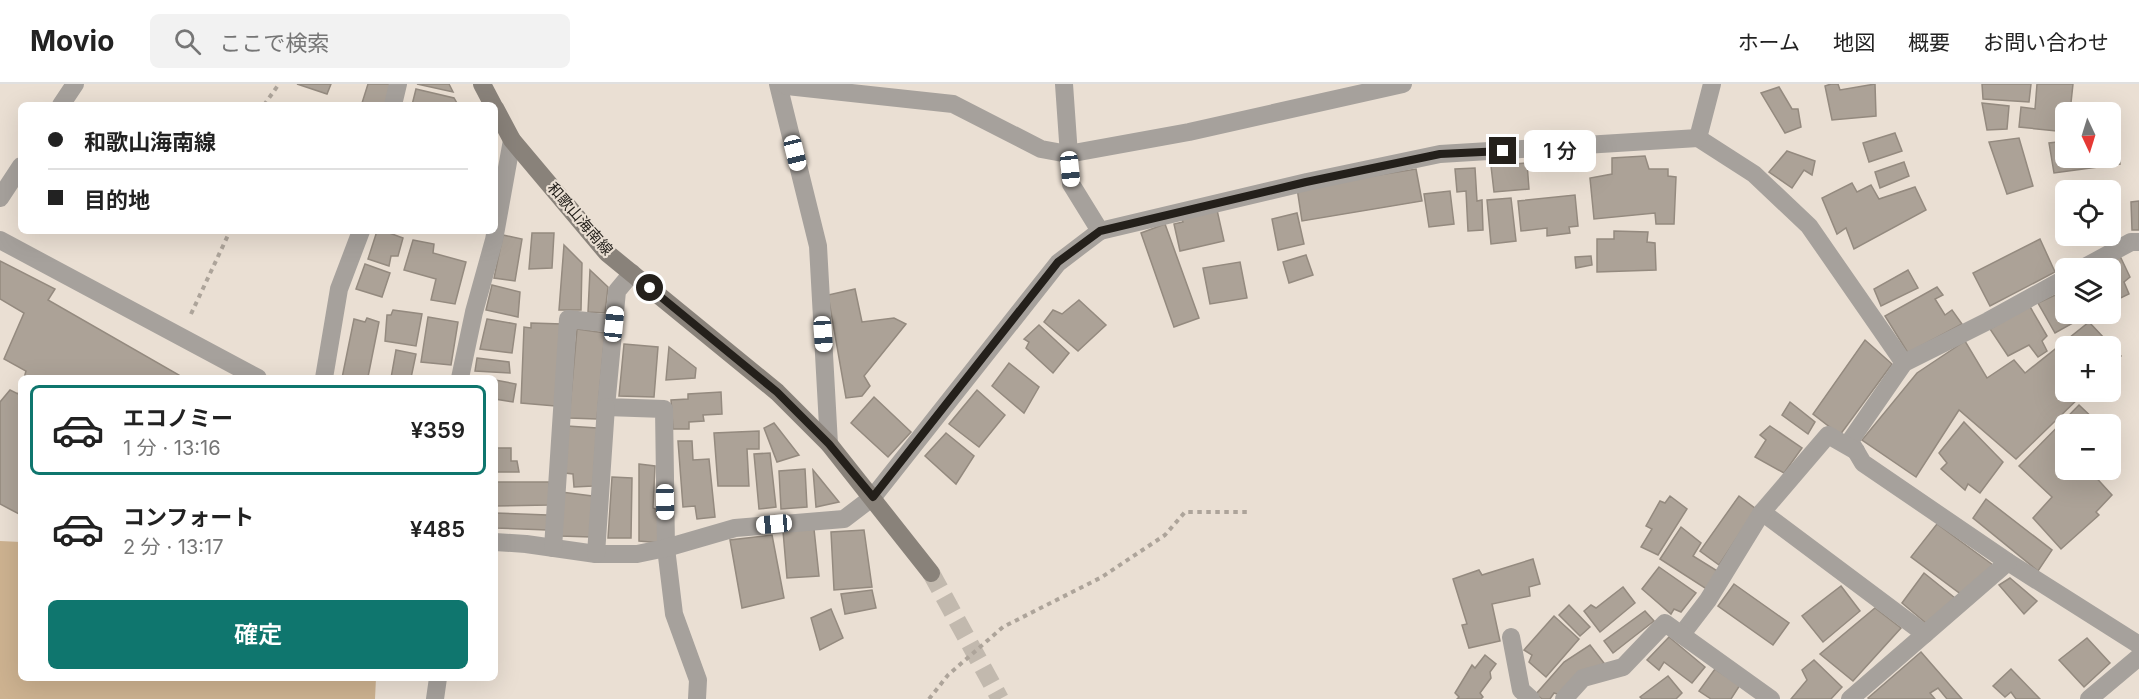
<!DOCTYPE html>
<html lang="ja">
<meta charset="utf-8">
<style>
:root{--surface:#fff;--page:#f2f2f2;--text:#222;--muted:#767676;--line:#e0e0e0;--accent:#0f766e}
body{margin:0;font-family:Inter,"Noto Sans JP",sans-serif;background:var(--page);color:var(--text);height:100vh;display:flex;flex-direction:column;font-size:22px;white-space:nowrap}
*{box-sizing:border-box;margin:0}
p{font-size:20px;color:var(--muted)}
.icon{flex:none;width:33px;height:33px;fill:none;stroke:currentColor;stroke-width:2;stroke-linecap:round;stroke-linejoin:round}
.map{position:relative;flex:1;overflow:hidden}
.sheet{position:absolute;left:18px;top:291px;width:480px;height:306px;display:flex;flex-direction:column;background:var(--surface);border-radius:9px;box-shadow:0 6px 24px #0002}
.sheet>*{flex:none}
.banner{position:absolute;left:18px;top:18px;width:480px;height:132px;border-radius:9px;box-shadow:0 6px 24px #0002;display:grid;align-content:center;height:132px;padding:0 30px;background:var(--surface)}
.needle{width:39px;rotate:176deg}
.tools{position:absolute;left:2055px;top:18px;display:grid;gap:12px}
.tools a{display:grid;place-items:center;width:66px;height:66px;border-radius:9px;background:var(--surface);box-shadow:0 6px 24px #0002;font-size:30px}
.end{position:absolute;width:27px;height:27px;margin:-14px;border:8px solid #24201b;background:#fff;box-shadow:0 0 0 3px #fff}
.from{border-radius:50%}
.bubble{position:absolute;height:42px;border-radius:9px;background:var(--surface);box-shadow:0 6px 24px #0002;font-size:20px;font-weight:600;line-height:42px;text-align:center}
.car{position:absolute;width:18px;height:36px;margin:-18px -9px;border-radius:8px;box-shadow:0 0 4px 2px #0007;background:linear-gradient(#fff 24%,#345 0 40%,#fff 0 76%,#345 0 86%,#fff 0)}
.banner b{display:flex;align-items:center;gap:21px;height:57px;font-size:22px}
.banner b+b{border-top:2px solid var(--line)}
.banner i{width:15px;height:15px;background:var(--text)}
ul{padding:10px 0 0;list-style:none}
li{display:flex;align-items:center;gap:18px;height:90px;margin:0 12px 9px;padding:0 18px;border:3px solid transparent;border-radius:9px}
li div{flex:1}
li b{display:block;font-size:22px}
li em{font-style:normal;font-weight:600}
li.selected{border-color:var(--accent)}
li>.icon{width:54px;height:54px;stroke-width:1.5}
.button{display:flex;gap:12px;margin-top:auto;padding:12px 30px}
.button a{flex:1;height:69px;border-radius:9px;background:var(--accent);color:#fff;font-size:24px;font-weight:600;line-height:69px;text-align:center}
header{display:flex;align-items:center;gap:36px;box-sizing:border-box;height:84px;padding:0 30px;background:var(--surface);border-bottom:2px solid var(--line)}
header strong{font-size:28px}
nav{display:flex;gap:33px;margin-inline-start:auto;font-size:21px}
.search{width:420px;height:54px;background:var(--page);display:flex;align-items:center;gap:15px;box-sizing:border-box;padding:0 21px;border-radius:9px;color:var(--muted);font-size:22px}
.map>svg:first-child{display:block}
</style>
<header>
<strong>Movio</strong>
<div class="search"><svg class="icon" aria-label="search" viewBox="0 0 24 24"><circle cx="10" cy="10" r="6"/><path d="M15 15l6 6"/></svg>ここで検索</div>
<nav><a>ホーム</a><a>地図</a><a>概要</a><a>お問い合わせ</a></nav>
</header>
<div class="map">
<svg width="2139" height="615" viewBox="0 0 2139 615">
<rect width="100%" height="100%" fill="#eadfd3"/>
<polygon fill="#cdb290" points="0,457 21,458 21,594 376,594 375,615 0,615"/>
<g fill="#aca297" stroke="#948a7f" stroke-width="1.5">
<polygon points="297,0 331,0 327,10"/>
<polygon points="368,0 394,0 387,21 362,19"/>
<polygon points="417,0 449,0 453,8"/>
<polygon points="1831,0 1838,0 1840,6 1875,0 1876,32 1832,36 1825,2"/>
<polygon points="1982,0 2031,0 2029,18 1983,15"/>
<polygon points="2037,0 2073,0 2070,28 2066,28 2066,48 2019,43 2021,23 2035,25"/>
<polygon points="1779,3 1792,25 1798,25 1801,43 1785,49 1761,9"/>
<polygon points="416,5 454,14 458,21 412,21"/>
<polygon points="1982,19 2009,22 2007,45 1987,46"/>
<polygon points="2116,44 2120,80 2054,89 2049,59 2066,57 2066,74 2110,74 2110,45"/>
<polygon points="1895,49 1902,67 1869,78 1863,59"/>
<polygon points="2019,54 2033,102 2007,110 1989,58"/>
<polygon points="1787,67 1815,77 1812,91 1804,86 1792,104 1769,88"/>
<polygon points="1645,72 1649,85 1668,85 1668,92 1676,93 1674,140 1656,140 1655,129 1594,135 1590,94 1612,90 1612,74"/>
<polygon points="1904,78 1909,92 1880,104 1875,88"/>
<polygon points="1527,79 1529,105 1494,108 1491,82"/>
<polygon points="1475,84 1477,117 1482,116 1483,146 1468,147 1466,107 1457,108 1455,85"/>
<polygon points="1416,85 1422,117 1302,137 1297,104"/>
<polygon points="1852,99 1857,108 1871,101 1879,115 1915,103 1926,126 1854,165 1846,144 1837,150 1822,114"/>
<polygon points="1450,107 1454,140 1429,143 1424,110"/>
<polygon points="1575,111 1578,142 1569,143 1570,149 1547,152 1547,144 1521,147 1518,117"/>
<polygon points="1511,114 1516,157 1491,160 1487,116"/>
<polygon points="2139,117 2139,146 2132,146 2131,118"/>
<polygon points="1217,126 1224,157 1180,167 1174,140 1183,138 1182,135"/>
<polygon points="1297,129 1304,160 1278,166 1272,135"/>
<polygon points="1165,140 1199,234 1174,243 1141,149"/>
<polygon points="377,147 384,147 403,154 398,172 391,172 389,182 368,175"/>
<polygon points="1614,147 1648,148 1647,158 1655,159 1656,186 1597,188 1597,155 1614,155"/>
<polygon points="532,149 554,149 552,184 529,185"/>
<polygon points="503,151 522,155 515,197 494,194"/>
<polygon points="2040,155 2055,188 1990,222 1973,189"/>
<polygon points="413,156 434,160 433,169 466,178 455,220 431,216 436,195 404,186"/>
<polygon points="564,161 582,179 581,226 559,226"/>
<polygon points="2119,170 2130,193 2124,198 2129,210 2110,219 2110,184 2094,184"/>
<polygon points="1306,171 1313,191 1289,199 1283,178"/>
<polygon points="1591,172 1592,181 1576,184 1575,173"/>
<polygon points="0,177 55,205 48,216 179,291 178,294 24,294 26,287 4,275 24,229 0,215"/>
<polygon points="1240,178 1247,214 1210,220 1203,184"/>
<polygon points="365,180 390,189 382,213 356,205"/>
<polygon points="590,186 608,203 605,229 588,228"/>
<polygon points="1908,186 1918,204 1881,222 1874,205"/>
<polygon points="492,201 520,208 518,233 486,226"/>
<polygon points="1937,203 1943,211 1935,215 1945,231 1952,226 1962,240 1908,269 1885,232"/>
<polygon points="855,205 862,238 894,234 906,240 864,292 870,302 862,312 846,314 828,211"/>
<polygon points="2066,206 2066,230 2089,230 2055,249 2038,219"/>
<polygon points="1079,216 1106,241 1078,267 1044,238 1053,226 1062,230"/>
<polygon points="2029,221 2047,252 2042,257 2047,267 2038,273 2029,261 2008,272 1990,245"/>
<polygon points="393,226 422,230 416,262 385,257 387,231 391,231"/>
<polygon points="428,233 458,238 451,281 421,278"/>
<polygon points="367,234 379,238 368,293 342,294 354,235 365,238"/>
<polygon points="487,235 516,240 512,269 480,265"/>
<polygon points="2089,238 2121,272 2110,283 2110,262 2066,262 2066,308 2085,308 2016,375 1959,326 1916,393 1862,356 1917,289 1965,257 1987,294 2014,276 2025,289"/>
<polygon points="531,239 562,240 555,322 521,319 524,243 531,244"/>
<polygon points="1039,241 1069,269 1053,289 1026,264 1029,258 1024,255"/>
<polygon points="577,245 605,249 597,335 569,334"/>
<polygon points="1865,256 1892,280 1840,351 1813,330"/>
<polygon points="624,260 658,263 654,313 619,312"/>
<polygon points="669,263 696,284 695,294 666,296"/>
<polygon points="396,266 416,270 411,294 391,294"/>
<polygon points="477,274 509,278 510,289 475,287"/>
<polygon points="1009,279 1039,303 1024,329 992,302"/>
<polygon points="495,296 516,300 513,318 495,315"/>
<polygon points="21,301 21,431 0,420 0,318 10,306 18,310"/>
<polygon points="977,306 1005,331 979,363 949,340"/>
<polygon points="721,308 722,330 703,331 704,337 689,338 689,345 673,345 671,316 688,315 688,310"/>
<polygon points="874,313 911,348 888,373 851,339"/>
<polygon points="1790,318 1815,338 1808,350 1782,331"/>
<polygon points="2079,321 2099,340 2066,340 2066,386 2093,386 2091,388 2112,411 2096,428 2099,431 2061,465 2033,434 2052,413 2019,382"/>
<polygon points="1964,338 2003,378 1980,409 1968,400 1965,406 1941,385 1947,379 1939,369"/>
<polygon points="774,339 799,371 777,378 764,344"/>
<polygon points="567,342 597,344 593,402 574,403 573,390 565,389"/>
<polygon points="1770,342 1802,364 1784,389 1755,373 1766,356 1760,351"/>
<polygon points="759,347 759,365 747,365 749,402 718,402 714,349"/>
<polygon points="946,349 974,372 956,400 925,372"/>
<polygon points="2110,353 2118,361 2110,369"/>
<polygon points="678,357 692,357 693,376 709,375 715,433 697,435 695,422 683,423"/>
<polygon points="495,364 511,364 511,377 517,377 519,388 495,388"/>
<polygon points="770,369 776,423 759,425 754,370"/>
<polygon points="639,380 655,382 653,424 660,427 662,459 639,457"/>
<polygon points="805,385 807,423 781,425 779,387"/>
<polygon points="813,386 839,418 816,423"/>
<polygon points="612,393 632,394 631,454 608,454"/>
<polygon points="495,398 549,398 549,421 495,422"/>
<polygon points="561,408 592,412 591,453 560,452"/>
<polygon points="1670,412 1687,425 1658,471 1641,463 1652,445 1646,442 1660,417 1665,419"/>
<polygon points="1739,412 1756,425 1719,481 1700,467"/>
<polygon points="1986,415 2052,466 2038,487 1973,434"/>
<polygon points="495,429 547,431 547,446 495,444"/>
<polygon points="1937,440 1993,481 1962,511 1911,473"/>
<polygon points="1681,443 1701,459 1693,472 1719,488 1708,506 1660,475"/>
<polygon points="814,445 819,492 787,494 783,447"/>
<polygon points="864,446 872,503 834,506 831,448"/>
<polygon points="772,451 784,514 742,524 730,456"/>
<polygon points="1533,475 1540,500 1529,503 1530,512 1492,520 1500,557 1469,564 1462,541 1467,540 1453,495 1479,486 1482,491"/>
<polygon points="1659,483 1696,509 1681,528 1674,525 1671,530 1642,505"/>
<polygon points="1924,489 1955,514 1927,540 1902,519"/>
<polygon points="2010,494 2037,517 2024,530 1999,501"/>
<polygon points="1734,500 1789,539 1773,561 1718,522"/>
<polygon points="1841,502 1860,527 1823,558 1802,532"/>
<polygon points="1623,503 1635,519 1600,548 1584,527 1591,521 1596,524"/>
<polygon points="872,506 876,524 845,530 841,510"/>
<polygon points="1569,521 1590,543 1580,552 1559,531"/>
<polygon points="1875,524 1901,544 1853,597 1820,570"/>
<polygon points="831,525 843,554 820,566 811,534"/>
<polygon points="1645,527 1654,537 1613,569 1604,557"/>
<polygon points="1554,532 1579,555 1546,593 1529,578 1532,571 1524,566"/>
<polygon points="1669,553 1705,583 1692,599 1664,578 1659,586 1647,576"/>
<polygon points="2087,554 2110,579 2084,603 2059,576"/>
<polygon points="1590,561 1604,579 1560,611 1554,609 1550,615 1542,615 1536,610 1564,578"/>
<polygon points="1921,568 1962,615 1947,615 1938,604 1930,609 1935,615 1869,615 1868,614"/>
<polygon points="1485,571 1496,580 1490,588 1491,594 1480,609 1483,613 1481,615 1457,615 1459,613 1455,609 1472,581 1475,584"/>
<polygon points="1814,576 1842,603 1831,615 1791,615 1807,596 1802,586"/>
<polygon points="1715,585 1740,601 1731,615 1711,615 1699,607"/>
<polygon points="2011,585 2040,615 2016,615 2011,608 2005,613 1993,602"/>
<polygon points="1668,592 1682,609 1676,615 1642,615 1640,613"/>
</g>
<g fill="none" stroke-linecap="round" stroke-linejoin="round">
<polyline stroke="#c2b9ae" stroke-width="18" stroke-dasharray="18 9" stroke-linecap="butt" points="931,489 1000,615"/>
<g stroke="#ada49a" stroke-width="4" stroke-dasharray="4.5 4.5" stroke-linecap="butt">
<polyline points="264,21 279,0"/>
<polyline points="191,230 230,147"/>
<polyline points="929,615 948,591 1003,543 1102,493 1165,451 1185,428 1250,428"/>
</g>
<g stroke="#a6a19c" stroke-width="18">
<polyline points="778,0 818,162 829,360"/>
<polyline points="393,21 398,0"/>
<polyline points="1068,70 1189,48 1403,0"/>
<polyline points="324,294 339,205 361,147"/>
<polyline points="460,294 474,228 494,156 512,56"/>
<polyline points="666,464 674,530 698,596 697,615"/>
</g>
<g stroke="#a6a19c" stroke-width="18">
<polyline points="784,0 787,2 953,20 1041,65 1068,70"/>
<polyline points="1064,0 1071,100 1100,147 1307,98 1440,70 1698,54 1754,90 1809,142 1904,279"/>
<polyline points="61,21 75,0"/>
<polyline points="1698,54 1712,0"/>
<polyline points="0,114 21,82"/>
<polyline points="0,156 258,294"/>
<polyline points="2083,184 2131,158 2139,158"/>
<polyline points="632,189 617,207 606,323 664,325 666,464"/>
<polyline points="2066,194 1988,237 1904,279 1850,357 1863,379 2008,478 2139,561"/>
<polyline points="1762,428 1925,550"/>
<polyline points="495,458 526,460 596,470 637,470 666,464 735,444 844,435 873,413 1058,179 1100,147"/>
<polyline points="553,464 568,235 614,240"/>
<polyline points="596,470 606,323"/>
<polyline points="1682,550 1708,516 1762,428 1828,351 1856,367"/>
<polyline points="1511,553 1521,606 1531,615"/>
<polyline points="435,615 438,594"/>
<polyline points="1564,615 1583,594 1623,583 1665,539 1771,615"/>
<polyline points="1850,615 2008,478"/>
<polyline points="2089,615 2139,573"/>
</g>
<g stroke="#89827a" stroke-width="18">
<polyline points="482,0 493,21"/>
<polyline points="495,24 512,56 607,169 777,308 829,360 931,489"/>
</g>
</g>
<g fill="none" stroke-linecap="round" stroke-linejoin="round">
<polyline stroke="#24201b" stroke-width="8" points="650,204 777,308 829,360 873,413 1058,178 1100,147 1306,98 1440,70 1503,67"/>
</g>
<g text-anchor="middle" stroke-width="4.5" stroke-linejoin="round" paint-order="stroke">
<g font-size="15" fill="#24201b" stroke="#eadfd3">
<text transform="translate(580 135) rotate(49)" y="5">和歌山海南線</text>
</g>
</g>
</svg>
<div class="tools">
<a><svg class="needle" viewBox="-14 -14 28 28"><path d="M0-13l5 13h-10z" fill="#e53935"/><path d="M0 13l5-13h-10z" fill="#767676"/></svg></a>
<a><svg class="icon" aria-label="locate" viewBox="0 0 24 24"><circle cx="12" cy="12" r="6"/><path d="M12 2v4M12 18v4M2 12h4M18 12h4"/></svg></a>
<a><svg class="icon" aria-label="layers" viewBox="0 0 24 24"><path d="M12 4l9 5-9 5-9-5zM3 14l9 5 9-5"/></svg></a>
<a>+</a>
<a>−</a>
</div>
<i class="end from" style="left:650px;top:204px"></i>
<i class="end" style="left:1503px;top:67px"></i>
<div class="bubble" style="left:1524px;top:46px;width:72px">1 分</div>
<i class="car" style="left:795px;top:69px;rotate:166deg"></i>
<i class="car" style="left:1070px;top:85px;rotate:174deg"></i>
<i class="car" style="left:614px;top:240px;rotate:6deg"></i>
<i class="car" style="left:823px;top:250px;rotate:176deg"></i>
<i class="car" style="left:665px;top:418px;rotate:179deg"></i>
<i class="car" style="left:774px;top:440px;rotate:265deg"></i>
<div class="banner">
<b><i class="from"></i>和歌山海南線</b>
<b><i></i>目的地</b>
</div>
<section class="sheet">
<ul>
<li class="selected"><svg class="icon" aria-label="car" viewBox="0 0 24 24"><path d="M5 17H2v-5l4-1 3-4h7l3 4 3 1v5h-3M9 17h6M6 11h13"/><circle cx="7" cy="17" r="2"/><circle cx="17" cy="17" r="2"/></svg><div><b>エコノミー</b><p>1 分 · 13:16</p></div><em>¥359</em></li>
<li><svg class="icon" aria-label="car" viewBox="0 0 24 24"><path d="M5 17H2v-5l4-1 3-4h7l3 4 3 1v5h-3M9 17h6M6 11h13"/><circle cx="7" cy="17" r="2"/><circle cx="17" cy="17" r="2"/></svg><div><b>コンフォート</b><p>2 分 · 13:17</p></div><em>¥485</em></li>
</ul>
<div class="button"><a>確定</a></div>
</section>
</div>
